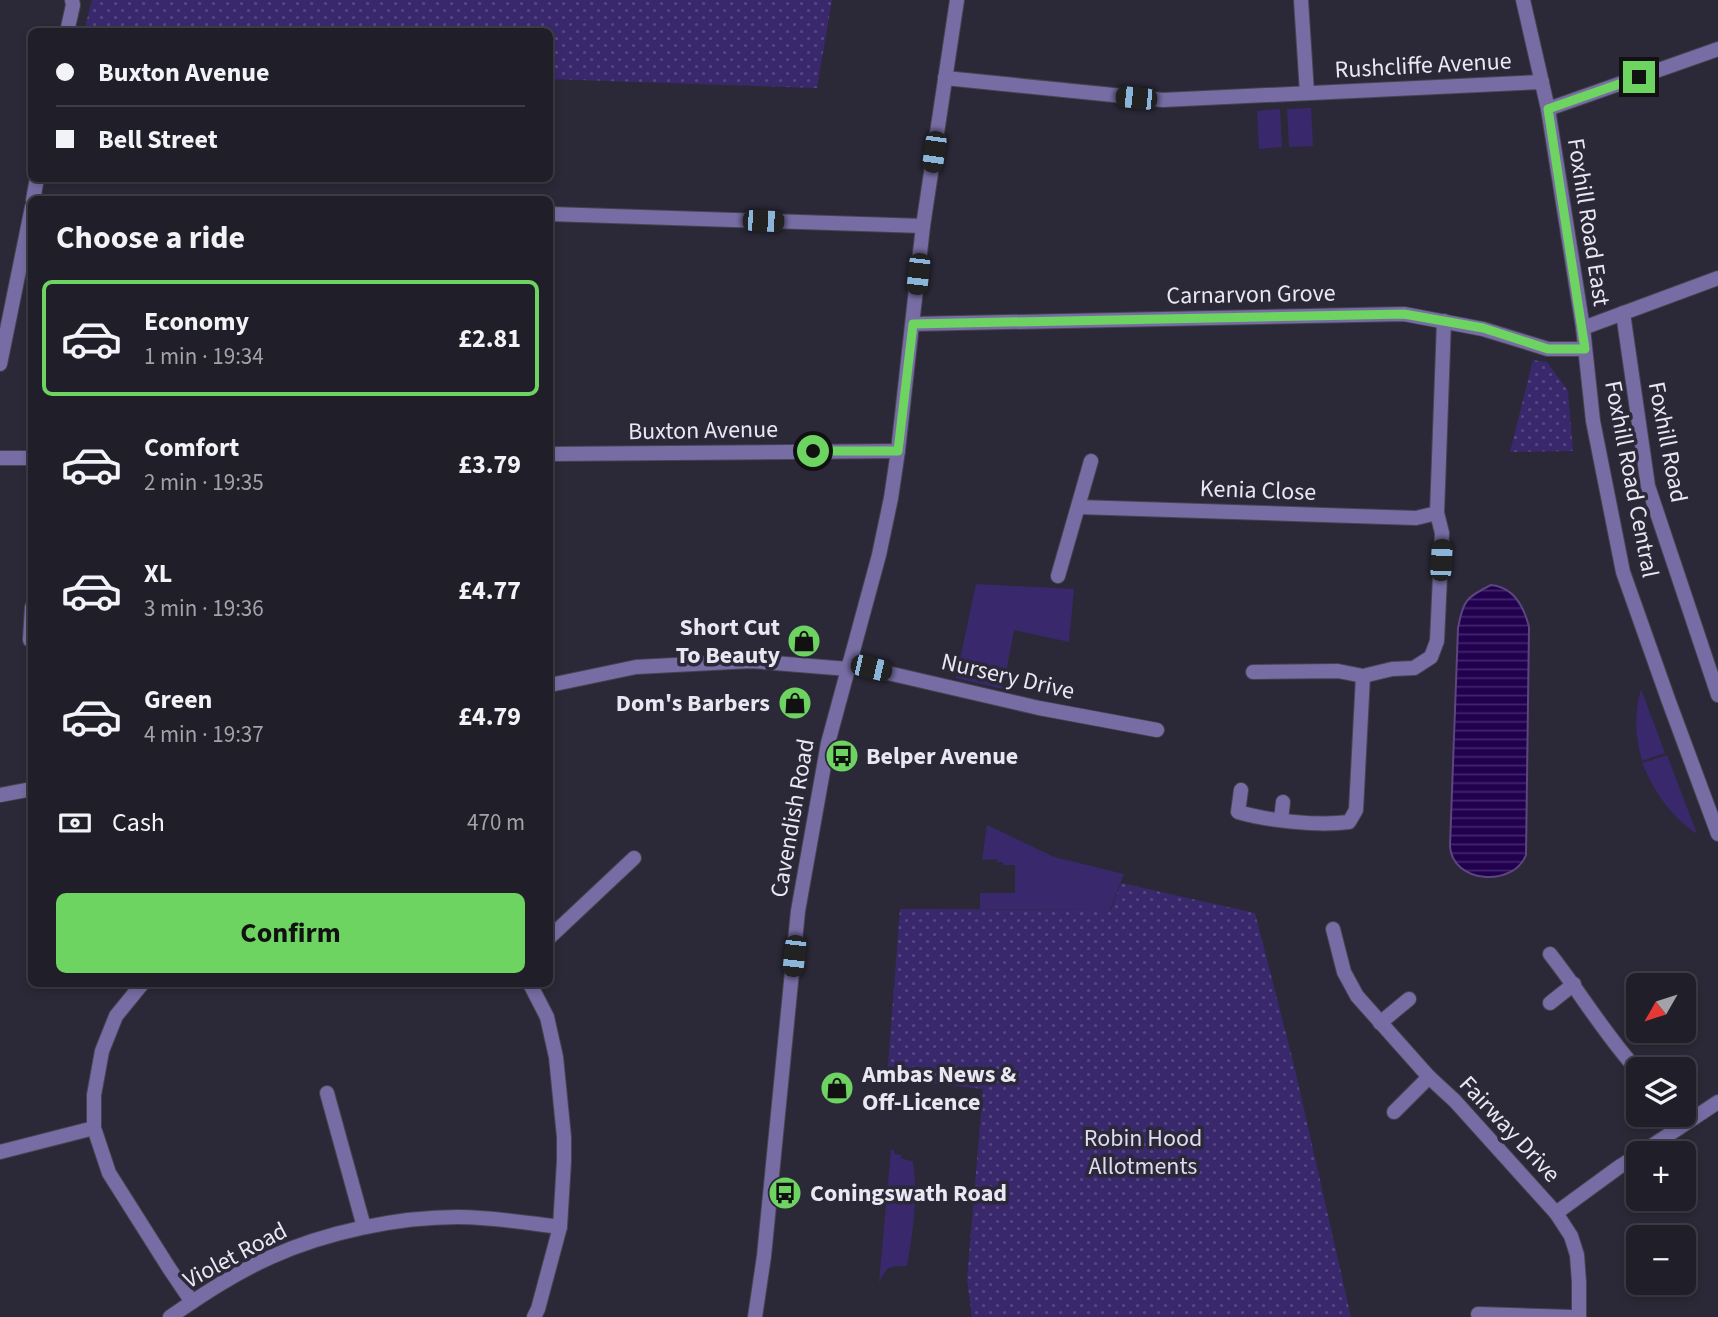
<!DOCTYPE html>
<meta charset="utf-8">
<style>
:root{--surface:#201f29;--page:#282731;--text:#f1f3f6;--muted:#a2a2a8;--line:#3d3d46;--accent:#6dd361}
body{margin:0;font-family:"Source Sans 3",sans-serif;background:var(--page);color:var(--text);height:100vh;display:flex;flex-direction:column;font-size:26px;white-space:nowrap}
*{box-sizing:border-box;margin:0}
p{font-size:23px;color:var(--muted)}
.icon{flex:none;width:38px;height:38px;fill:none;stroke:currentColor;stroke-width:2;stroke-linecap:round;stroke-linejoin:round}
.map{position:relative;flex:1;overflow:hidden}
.sheet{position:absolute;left:28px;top:196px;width:525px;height:791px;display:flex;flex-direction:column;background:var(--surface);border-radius:10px;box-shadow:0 4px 10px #0003,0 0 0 2px var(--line)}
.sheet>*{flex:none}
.top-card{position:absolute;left:28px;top:28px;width:525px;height:154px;border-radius:10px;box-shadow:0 4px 10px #0003,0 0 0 2px var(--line);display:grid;align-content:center;height:154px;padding:0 28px;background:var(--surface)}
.needle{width:46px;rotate:231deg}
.tools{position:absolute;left:1626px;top:973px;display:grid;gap:14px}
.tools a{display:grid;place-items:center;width:70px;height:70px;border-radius:10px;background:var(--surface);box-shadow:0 4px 10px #0003,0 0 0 2px var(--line);font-size:35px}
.end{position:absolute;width:32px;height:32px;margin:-16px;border:9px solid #6dd361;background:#111;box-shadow:0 0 0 4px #111}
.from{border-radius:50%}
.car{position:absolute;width:21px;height:42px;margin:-21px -10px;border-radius:9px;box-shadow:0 0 5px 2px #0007;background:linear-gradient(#222 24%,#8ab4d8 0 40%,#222 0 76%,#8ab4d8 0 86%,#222 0)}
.top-card b{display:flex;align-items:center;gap:24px;height:66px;font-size:26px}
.top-card b+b{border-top:2px solid var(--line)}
.top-card i{width:18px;height:18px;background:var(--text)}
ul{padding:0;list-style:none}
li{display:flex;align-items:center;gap:21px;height:116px;margin:0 14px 10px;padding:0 14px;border:4px solid transparent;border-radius:10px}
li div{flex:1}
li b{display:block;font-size:26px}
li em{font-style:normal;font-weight:700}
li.on{border-color:var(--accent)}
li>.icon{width:63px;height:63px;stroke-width:1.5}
h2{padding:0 28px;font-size:32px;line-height:84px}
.pay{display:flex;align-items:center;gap:18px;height:77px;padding:0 28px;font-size:26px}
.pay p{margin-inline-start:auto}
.action{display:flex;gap:14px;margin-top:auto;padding:14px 28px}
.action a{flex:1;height:80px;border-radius:10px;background:var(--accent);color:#111;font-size:28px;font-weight:700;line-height:80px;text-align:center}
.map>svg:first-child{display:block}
</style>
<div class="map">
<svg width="1718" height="1317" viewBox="0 0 1718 1317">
<defs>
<pattern id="park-dots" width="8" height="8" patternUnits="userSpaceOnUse" patternTransform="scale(1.75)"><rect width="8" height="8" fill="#3a286c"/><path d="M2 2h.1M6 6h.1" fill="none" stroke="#564781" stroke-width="1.8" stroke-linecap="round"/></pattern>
<pattern id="water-rules" width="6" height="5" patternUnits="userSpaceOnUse" patternTransform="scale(1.75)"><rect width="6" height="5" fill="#21004f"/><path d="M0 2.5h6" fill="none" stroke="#412569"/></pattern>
</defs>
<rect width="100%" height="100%" fill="#2b2937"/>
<g fill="#3a286c">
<polygon points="1311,108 1313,146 1289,147 1287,109"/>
<polygon points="1280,109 1282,147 1259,149 1257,111"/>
<polygon points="976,584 1074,589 1069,642 1014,630 1003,689 956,678"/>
<path d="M1641,689L1665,753L1642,761C1635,736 1634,713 1641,689Z"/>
<path d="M1667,755L1697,834C1669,815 1656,794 1642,763Z"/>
<polygon points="987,825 1054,857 1124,874 1110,910 980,909 980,893 1015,893 1015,865 1003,865 1003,862 997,862 997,859 982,860"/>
<path d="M891,1150H894V1154L901,1155V1158L913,1162C918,1197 913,1232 907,1266C890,1266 886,1266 879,1283Z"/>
</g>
<g fill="url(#park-dots)">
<polygon points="92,0 832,0 817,88 550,79 550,32 84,31"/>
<polygon points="1533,360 1547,362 1568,391 1573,451 1510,452"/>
<polygon points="1121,883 1255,913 1293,1061 1351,1317 972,1317 967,1279 983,1089 887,1078 900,909 1111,910"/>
</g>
<path fill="url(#water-rules)" stroke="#5d4580" stroke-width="2" d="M1491,585C1514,587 1524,607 1529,627L1526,855C1513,888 1452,883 1450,846L1458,628C1463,601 1466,597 1491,585Z"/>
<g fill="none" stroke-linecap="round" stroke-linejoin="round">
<defs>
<g id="minor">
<polyline points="1301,0 1307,93"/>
<polyline points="67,32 73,5 72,0"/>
<polyline points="945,78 1163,100 1542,82"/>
<polyline points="1548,109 1718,49"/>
<polyline points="33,200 37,178"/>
<polyline points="550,214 923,226"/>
<polyline points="1623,313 1648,486 1718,695"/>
<polyline points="913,324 1404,314 1483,329 1548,349 1585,349"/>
<polyline points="1583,328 1718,278"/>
<polyline points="0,364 32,207"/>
<polyline points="550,454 898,451"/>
<polyline points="0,458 32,458"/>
<polyline points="1078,507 1416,518 1437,513"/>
<polyline points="1058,576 1091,461"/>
<polyline points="32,607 30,640 32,640"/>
<polyline points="849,664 1039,708 1157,730"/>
<polyline points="1253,672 1338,671 1363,676 1392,669 1414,668 1431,657 1437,641 1442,533 1437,513 1444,321"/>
<polyline points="550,685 636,667 751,661 848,669"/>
<path d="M1241,790L1238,812C1269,821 1318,826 1349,822L1356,810L1363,676"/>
<polyline points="0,795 32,789"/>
<polyline points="1281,820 1283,802"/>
<polyline points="1333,929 1344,972 1357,996 1429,1077 1455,1101 1556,1213 1571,1236 1577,1255 1579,1282 1579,1317"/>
<polyline points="550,937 634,858"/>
<path d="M1550,954C1580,992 1605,1035 1638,1071"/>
<polyline points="142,984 116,1016 102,1051 94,1095 94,1128 109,1173 169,1268 192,1302"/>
<polyline points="530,984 547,1017 556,1057 564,1137 564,1161 560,1227 538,1309 534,1317"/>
<polyline points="1550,1003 1574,984"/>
<polyline points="1380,1023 1409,999"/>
<polyline points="327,1093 364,1227"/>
<polyline points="1394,1112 1429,1077"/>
<polyline points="0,1152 94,1128"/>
<polyline points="1641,1153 1718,1102"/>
<polyline points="1556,1213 1619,1167 1638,1155"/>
<polyline points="1478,1314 1571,1317"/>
<path d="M170,1317C202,1295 235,1273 271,1257C326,1232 398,1217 458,1217C492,1217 527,1223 560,1227"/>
</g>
<g id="tertiary">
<polyline points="1523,0 1548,109 1583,328 1593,421 1623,572 1668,699 1718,834"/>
<polyline points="755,1317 764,1256 798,911 828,743 879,555 891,498 898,451 923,226 957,0"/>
</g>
</defs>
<use href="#minor" stroke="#464451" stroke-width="16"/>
<use href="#tertiary" stroke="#464451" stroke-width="16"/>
<use href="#minor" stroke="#776da4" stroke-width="14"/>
<use href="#tertiary" stroke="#776da4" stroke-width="14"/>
</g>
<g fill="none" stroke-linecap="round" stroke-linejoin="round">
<polyline stroke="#6dd361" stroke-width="9" points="813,451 898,451 913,324 1404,314 1483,328 1548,349 1585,349 1548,109 1639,77"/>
</g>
<defs>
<symbol id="shop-disc" viewBox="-11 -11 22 22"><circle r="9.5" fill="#6dd361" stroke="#2b2937"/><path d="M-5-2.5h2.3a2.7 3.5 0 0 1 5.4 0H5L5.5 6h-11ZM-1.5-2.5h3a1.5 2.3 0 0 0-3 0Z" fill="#111"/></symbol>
<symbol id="bus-disc" viewBox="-11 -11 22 22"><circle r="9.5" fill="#6dd361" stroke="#2b2937"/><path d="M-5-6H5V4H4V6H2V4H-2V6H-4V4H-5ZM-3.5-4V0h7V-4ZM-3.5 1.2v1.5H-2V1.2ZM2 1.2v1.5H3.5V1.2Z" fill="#111"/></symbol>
</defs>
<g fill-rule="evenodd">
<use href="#shop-disc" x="785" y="622" width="38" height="38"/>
<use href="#shop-disc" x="776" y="684" width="38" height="38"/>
<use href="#bus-disc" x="823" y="737" width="38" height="38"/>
<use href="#shop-disc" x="818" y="1069" width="38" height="38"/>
<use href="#bus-disc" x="766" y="1174" width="38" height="38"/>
</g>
<g text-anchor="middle" stroke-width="7" stroke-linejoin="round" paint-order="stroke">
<g font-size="24" fill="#e9e7f1" stroke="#2b2937">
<text transform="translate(1423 65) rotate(-3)" y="8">Rushcliffe Avenue</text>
<text transform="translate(1589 222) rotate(81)" y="8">Foxhill Road East</text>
<text transform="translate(1251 294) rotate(-1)" y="8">Carnarvon Grove</text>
<text transform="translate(703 430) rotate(-1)" y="8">Buxton Avenue</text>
<text transform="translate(1668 442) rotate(79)" y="8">Foxhill Road</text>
<text transform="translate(1632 479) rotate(79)" y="8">Foxhill Road Central</text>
<text transform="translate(1258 490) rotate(2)" y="8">Kenia Close</text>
<text transform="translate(1008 676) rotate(13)" y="8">Nursery Drive</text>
<text transform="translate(792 818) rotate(-80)" y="8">Cavendish Road</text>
<text transform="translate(1510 1129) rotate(47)" y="8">Fairway Drive</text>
<text transform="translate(235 1255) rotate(-28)" y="8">Violet Road</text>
</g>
<g font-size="24" font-weight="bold" fill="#e9e7f1" stroke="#2b2937" text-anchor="start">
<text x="780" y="635" text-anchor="end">Short Cut<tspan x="780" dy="28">To Beauty</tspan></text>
<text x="770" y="711" text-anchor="end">Dom's Barbers</text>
<text x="866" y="764">Belper Avenue</text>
<text x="862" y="1082">Ambas News &amp;<tspan x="862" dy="28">Off-Licence</tspan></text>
<text x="810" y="1201">Coningswath Road</text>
</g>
<g font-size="24" fill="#dedbf2" stroke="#2b2937">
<text x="1143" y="1146">Robin Hood<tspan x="1143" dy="28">Allotments</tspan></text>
</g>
</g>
</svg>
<div class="tools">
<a><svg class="needle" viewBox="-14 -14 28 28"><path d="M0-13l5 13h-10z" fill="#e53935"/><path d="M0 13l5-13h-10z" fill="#a2a2a8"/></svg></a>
<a><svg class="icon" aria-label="layers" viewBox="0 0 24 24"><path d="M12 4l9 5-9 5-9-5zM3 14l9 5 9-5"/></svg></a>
<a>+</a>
<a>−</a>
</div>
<i class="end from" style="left:813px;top:451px"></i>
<i class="end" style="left:1639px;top:77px"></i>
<i class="car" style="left:1136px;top:98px;rotate:276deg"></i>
<i class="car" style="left:934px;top:152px;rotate:188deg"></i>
<i class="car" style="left:763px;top:221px;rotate:92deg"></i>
<i class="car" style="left:918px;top:274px;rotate:186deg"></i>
<i class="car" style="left:1441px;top:560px;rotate:3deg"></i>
<i class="car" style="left:871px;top:668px;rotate:103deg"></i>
<i class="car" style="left:794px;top:956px;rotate:186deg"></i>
<div class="top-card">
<b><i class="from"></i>Buxton Avenue</b>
<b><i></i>Bell Street</b>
</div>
<section class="sheet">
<h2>Choose a ride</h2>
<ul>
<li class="on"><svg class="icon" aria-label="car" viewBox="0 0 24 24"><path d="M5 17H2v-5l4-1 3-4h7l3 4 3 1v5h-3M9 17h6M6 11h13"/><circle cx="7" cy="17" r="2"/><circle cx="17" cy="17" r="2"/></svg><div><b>Economy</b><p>1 min · 19:34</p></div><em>£2.81</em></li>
<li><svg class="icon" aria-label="car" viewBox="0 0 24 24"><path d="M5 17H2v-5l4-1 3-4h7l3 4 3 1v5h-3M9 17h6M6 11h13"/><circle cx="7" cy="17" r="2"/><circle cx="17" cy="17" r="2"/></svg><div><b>Comfort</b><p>2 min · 19:35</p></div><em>£3.79</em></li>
<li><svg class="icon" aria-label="car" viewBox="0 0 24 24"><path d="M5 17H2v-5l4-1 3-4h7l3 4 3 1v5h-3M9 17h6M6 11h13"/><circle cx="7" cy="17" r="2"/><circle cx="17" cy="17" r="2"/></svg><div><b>XL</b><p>3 min · 19:36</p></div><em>£4.77</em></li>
<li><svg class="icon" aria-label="car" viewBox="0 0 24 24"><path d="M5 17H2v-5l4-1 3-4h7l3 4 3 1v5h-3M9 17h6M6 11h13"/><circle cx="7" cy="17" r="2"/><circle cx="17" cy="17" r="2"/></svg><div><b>Green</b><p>4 min · 19:37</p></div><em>£4.79</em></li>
</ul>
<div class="pay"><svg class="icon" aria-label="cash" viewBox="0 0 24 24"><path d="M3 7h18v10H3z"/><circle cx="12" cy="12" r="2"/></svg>Cash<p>470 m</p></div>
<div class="action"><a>Confirm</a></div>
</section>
</div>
